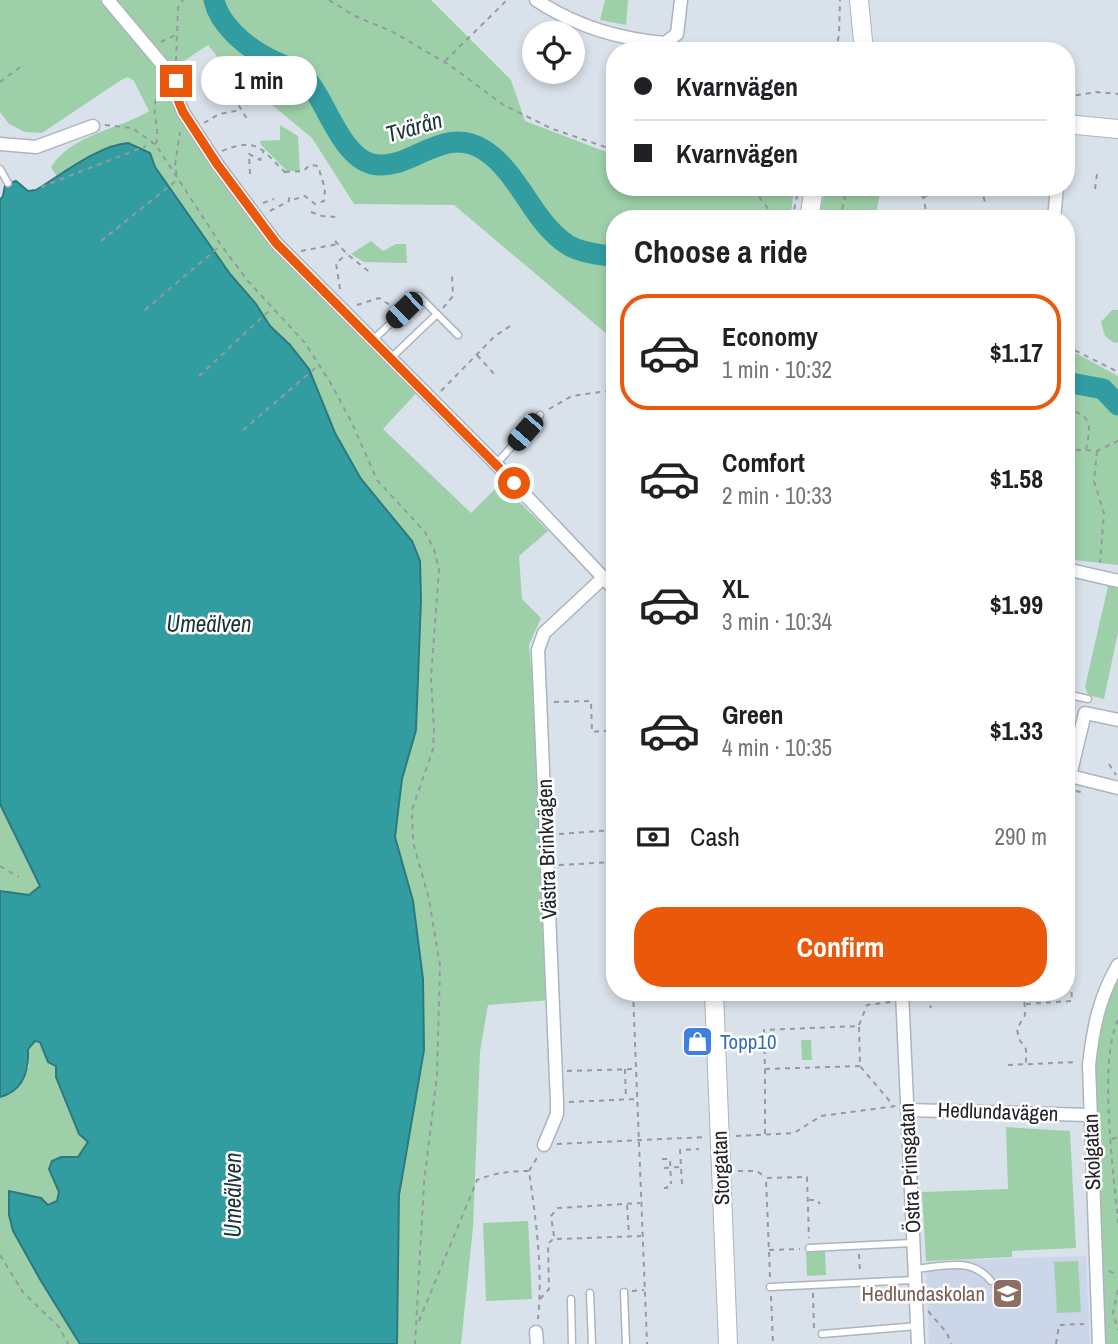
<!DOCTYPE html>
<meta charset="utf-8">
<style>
:root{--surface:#fff;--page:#f6f6f6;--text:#202124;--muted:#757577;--line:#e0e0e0;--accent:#ea580c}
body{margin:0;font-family:"Archivo Narrow",sans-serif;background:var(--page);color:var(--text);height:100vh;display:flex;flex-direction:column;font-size:26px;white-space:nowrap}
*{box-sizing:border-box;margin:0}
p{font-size:23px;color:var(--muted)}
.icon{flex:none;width:38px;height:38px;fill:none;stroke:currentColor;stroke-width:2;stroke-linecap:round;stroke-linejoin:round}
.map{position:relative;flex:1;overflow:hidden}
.panel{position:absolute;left:606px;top:210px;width:469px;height:791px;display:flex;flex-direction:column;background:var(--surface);border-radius:28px;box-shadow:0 4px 10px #0003}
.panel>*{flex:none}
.banner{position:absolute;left:606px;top:42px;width:469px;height:154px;border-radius:28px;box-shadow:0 4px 10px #0003;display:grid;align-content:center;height:154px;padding:0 28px;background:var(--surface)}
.buttons{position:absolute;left:522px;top:21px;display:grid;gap:14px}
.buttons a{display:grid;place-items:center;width:63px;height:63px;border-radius:50%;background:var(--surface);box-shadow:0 4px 10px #0003;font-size:35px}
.end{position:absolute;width:32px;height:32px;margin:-16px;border:9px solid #ea580c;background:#fff;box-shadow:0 0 0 4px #fff}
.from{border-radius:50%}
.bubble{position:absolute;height:49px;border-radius:24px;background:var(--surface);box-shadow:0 4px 10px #0003;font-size:23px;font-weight:800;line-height:49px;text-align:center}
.car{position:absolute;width:21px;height:42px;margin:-21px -10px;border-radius:9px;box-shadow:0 0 5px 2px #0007;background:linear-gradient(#222 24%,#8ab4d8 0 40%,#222 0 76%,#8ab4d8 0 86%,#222 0)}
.banner b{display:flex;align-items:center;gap:24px;height:66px;font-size:26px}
.banner b+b{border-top:2px solid var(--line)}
.banner i{width:18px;height:18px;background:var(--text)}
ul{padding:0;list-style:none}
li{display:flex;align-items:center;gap:21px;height:116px;margin:0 14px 10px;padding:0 14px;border:4px solid transparent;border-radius:28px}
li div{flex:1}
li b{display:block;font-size:26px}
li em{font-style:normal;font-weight:800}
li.active{border-color:var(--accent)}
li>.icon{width:63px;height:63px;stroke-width:1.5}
h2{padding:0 28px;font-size:32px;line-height:84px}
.pay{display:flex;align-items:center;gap:18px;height:77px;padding:0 28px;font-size:26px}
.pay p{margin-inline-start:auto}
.cta{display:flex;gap:14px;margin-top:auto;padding:14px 28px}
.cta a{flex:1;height:80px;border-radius:28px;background:var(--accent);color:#fff;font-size:28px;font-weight:800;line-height:80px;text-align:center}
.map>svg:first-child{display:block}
</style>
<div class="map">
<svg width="1118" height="1344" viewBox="0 0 1118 1344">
<rect width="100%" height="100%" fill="#d9e1eb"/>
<polygon fill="#cbd7e8" points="1086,1256 1090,1344 929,1344 926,1261"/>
<g fill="#9dd0a8">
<path d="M0,0H431L511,80L525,121L614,155V187H763L765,190L794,191L790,219H614V340L454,205L354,204L312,138L225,66L208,45L181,63L176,95L267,234L421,388L383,429L471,513L501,483L548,531L519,556L522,599L541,618L529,645L535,708L550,1000L488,1005L480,1052L473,1227L461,1344H397L399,1195L424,1050L423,979L413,901L395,837L402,779L416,730L421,600L385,507L361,479L335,433L309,369L290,345L270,326L256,304L230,274L155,167L150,153L118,144L57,177L51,167C72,134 118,130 149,111L134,81L128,77L121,80L42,133L25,132L9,124L0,112Z"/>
<polygon points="605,0 628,0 626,25 600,20"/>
<polygon points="280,125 298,136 300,171 287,171 261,145 260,141 280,140"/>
<polygon points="826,187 881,187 875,219 818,219"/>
<polygon points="371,241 383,251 396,244 406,244 407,263 364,262 351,254"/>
<polygon points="1112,310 1118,310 1118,342 1114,343 1105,336 1101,322"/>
<polygon points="1072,351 1118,376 1118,565 1066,559 1066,352"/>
<polygon points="1109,582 1118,584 1118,632 1104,699 1088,695 1085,687"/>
<polygon points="0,804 40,887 29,895 0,891"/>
<polygon points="1118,965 1118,1344 1099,1344 1089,1065"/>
<polygon points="801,1040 811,1040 812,1060 802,1060"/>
<polygon points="35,1041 40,1043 48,1062 56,1066 56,1077 79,1134 89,1142 78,1158 61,1157 49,1169 59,1192 57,1201 48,1205 41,1198 10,1191 9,1215 41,1281 80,1344 0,1344 0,1097 29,1067 28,1049"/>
<polygon points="1006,1127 1070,1131 1076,1248 1012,1251 1012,1257 926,1261 922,1192 1008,1189"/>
<polygon points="528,1221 532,1299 486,1301 483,1223"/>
<polygon points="825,1251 826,1275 807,1276 806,1252"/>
<polygon points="1078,1261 1081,1312 1057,1313 1054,1262"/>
</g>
<path fill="#329da1" stroke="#2d797d" stroke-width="2" d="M128,143L150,153L155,167L230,274L256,304L270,326L290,345L309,369L335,433L361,479L412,541L420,561L421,600L416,730L402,779L395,837L413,901L423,979L424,1050L399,1195L397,1344H80L41,1281L13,1231L9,1215V1191L41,1198L48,1205L57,1201L59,1192L49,1169L52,1161L61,1157H78L88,1142L79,1134L56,1077V1066L48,1062L40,1042L35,1041L28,1049C29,1071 24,1091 0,1097V891L29,895L40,886L0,804V200L3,196L5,185L16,181L28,191L36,190C61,175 99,145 128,143Z"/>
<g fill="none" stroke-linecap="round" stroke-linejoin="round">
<g stroke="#329da1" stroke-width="21">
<path d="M214,0C219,24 245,46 266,57C280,65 298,69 308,81C326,102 341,156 372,164C410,173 442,123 484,150C520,173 532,222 568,245C581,253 600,254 614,257"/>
<polyline points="1066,382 1103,389 1118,405"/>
</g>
<defs>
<g id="lane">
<polyline points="0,169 8,183"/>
<polyline points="373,340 419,296 458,335"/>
<polyline points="391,358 437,314"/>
<polyline points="496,464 540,415"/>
<polyline points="1066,694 1088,699"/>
<polyline points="809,1248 912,1243"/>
<path d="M916,1269C944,1266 972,1257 991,1281"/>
<polyline points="770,1287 914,1280"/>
<polyline points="624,1292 626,1344"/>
<polyline points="590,1293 592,1344"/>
<polyline points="571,1299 572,1344"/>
<polyline points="822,1334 917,1326"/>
</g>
<g id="street">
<polyline points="108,0 176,81 176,95 183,112 217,164 276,243 496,464 614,589"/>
<path d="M536,0C575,26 618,39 665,43L677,34L681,0"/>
<polyline points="0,144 36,147 93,126"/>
<polyline points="1054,219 1057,187"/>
<polyline points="1066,569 1118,581"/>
<polyline points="1066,775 1118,788"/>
<polyline points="1070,776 1085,713 1118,720"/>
<polyline points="902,992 918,1344"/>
<polyline points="907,1110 1090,1115"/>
<polyline points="544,1145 557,1114 557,1102 538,650 544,633 604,577"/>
<polyline points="536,1332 537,1344"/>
<path d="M1099,1344L1089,1065C1093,1029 1099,997 1118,965"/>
</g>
<g id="secondary">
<polyline points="859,0 864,51"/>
<polyline points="1066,124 1118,129"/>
<polyline points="809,219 814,187"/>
<polyline points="714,992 728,1344"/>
</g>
</defs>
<use href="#lane" stroke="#adb4be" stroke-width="9"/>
<use href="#street" stroke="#adb4be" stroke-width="15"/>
<use href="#secondary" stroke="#adb4be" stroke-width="20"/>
<g stroke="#949aa1" stroke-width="2" stroke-dasharray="5 5" stroke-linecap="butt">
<polyline points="329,0 355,16 393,32 451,66 502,104 550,128 614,150"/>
<polyline points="161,42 175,35"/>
<polyline points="836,51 839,34 840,0"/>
<polyline points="176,61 178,8 183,0"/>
<polyline points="445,61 507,0"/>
<polyline points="215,74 222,78 247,119"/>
<polyline points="0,82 23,65"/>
<polyline points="1066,97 1096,92 1118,94"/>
<polyline points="204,123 219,114 241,110"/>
<polyline points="105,125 132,128 156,145 221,245 247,280 305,343 330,382 352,423 377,480 425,532 434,549 439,570 431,678 434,729 433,749 412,810 413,842 429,899 440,966 437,1075 424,1183 415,1344"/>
<path d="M156,144C160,128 153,119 155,104C156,96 160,90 159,82"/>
<path d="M222,151C259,136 261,150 287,174"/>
<polyline points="285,172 303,171 310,165 318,166 325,189 324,201 315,204 305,196 289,201"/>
<polyline points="250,174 249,154 260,160 263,152"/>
<polyline points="177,175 175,165 180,132"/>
<polyline points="41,187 146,146"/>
<polyline points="756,187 760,198 776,219"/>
<polyline points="915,187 923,197 928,219"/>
<polyline points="981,187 986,206"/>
<polyline points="1095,189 1097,174"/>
<polyline points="924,197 946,187"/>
<polyline points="263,203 274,199"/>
<polyline points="270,211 289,201 289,195"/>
<polyline points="311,212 322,216 336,217 333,220"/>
<polyline points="792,219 797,196"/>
<polyline points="840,219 847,187"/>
<polyline points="101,241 177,180"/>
<polyline points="335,241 347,254 372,274"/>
<polyline points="301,251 338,244"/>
<polyline points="340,289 336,263 347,254"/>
<polyline points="357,305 379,298 393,307"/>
<polyline points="443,308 453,296 452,276"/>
<polyline points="145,310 221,245"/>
<polyline points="1066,346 1118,372"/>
<polyline points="477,355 495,375"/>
<polyline points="199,376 272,308"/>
<polyline points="441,391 495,336 513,324"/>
<path d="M1066,408C1093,417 1091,424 1086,450"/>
<polyline points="549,409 572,396 614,390"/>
<polyline points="243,430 319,365"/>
<polyline points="608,442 612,430 614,410"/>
<polyline points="1066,449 1097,451 1118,441"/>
<polyline points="1097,451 1094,481 1104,513 1100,563"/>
<polyline points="554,702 591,701 592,732 614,730"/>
<polyline points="1109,764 1116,775"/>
<polyline points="1066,789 1085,793"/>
<polyline points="559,834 614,830"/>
<polyline points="559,865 614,862"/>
<polyline points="0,866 19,877"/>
<polyline points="633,992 647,1344"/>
<polyline points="1024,992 1025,1015 1017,1029 1019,1039 1026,1049 1026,1064"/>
<polyline points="914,995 927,995 928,992"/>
<polyline points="927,996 931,1008"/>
<polyline points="1026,1004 1072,1001 1071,983"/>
<path d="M1118,1020C1098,1063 1114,1173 1118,1223"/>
<polyline points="859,1025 867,1005 891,1002"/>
<polyline points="1008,1065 1077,1062"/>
<polyline points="860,1066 765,1069 764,1030 859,1026 860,1066 893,1105"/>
<polyline points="625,1069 626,1099"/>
<polyline points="765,1069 765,1134"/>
<polyline points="567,1071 635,1069"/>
<polyline points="569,1102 637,1099"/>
<polyline points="736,1136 794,1133 821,1116 896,1106"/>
<polyline points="1112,1139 1118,1137"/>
<polyline points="557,1144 706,1137"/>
<polyline points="662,1159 670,1159 671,1184"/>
<polyline points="664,1168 680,1167"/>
<polyline points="529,1171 538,1156"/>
<polyline points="738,1171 757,1171 765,1177"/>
<polyline points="682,1184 680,1150 699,1149"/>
<polyline points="664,1188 667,1188 668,1184"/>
<polyline points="809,1200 817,1200 820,1204"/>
<polyline points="627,1205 629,1234"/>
<polyline points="554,1236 551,1216 558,1208 640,1203"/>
<polyline points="769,1250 800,1249"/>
<polyline points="859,1254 860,1273"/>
<polyline points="0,1255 23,1292 59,1327 68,1344"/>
<polyline points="1109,1271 1118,1275"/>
<polyline points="770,1277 766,1178 807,1177 809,1238"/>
<polyline points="1118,1290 1113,1313 1118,1330"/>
<polyline points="632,1291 644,1290"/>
<polyline points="813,1293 814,1330"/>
<polyline points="771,1296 773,1344"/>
<polyline points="540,1299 549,1289 548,1244 554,1238 558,1239 641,1236"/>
<polyline points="928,1311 947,1333 951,1344"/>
<path d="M419,1321L477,1180C494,1173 511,1171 529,1171C536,1221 543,1269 538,1319"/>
<polyline points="1056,1344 1059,1325 1084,1324"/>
</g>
<use href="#lane" stroke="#fff" stroke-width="6"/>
<use href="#street" stroke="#fff" stroke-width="12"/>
<use href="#secondary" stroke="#fff" stroke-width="18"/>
</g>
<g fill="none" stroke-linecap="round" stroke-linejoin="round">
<polyline stroke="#ea580c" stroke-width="9" points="176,81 176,95 183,112 217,164 276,243 514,483"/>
</g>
<defs>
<symbol id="shop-square" viewBox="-11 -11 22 22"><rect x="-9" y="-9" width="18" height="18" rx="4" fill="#3f7fe0" stroke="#fff"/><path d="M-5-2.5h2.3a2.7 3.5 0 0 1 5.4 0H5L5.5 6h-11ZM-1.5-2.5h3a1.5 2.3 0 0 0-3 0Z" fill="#fff"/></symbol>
<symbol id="school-square" viewBox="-11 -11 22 22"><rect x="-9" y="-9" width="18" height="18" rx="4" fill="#8d6e63" stroke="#fff"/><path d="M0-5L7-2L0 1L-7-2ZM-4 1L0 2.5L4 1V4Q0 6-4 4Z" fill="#fff"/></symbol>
</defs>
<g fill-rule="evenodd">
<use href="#shop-square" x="680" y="1024" width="35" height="35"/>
<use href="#school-square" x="990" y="1276" width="35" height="35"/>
</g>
<g text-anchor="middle" stroke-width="5" stroke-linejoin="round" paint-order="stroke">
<g font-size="21" fill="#222428" stroke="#fff">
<text transform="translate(547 849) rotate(-92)" y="7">Västra Brinkvägen</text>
<text transform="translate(998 1112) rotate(2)" y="7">Hedlundavägen</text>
<text transform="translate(1092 1152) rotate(-92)" y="7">Skolgatan</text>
<text transform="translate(721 1168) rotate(-92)" y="7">Storgatan</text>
<text transform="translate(910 1168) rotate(-93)" y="7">Östra Prinsgatan</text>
</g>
<g font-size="21" fill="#366cbe" stroke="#fff" text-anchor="start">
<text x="720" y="1049">Topp10</text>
</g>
<g font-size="21" fill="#785e54" stroke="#fff" text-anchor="end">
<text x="985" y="1301">Hedlundaskolan</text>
</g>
<g font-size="23" font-style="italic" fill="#1b3334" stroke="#fff">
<text transform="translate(414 127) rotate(-16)" y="8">Tvärån</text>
<text x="209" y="632">Umeälven</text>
<text transform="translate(233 1195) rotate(-90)" y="8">Umeälven</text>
</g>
</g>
</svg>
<div class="buttons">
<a><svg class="icon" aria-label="locate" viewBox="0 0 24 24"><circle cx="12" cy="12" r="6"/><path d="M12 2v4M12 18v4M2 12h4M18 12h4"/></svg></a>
</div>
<i class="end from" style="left:514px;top:483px"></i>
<i class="end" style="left:176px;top:81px"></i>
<div class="bubble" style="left:201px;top:56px;width:116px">1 min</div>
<i class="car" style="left:404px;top:310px;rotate:226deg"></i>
<i class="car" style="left:525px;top:432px;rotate:221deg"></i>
<div class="banner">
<b><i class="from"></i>Kvarnvägen</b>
<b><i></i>Kvarnvägen</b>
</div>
<section class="panel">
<h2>Choose a ride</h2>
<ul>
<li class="active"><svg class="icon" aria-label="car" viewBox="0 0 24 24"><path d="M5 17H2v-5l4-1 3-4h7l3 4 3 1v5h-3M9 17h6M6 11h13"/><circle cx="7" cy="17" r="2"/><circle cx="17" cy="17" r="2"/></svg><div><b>Economy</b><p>1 min · 10:32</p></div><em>$1.17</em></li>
<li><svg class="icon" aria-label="car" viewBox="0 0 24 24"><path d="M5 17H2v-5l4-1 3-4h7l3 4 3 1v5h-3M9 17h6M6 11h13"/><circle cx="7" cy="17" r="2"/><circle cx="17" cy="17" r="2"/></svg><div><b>Comfort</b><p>2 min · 10:33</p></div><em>$1.58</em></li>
<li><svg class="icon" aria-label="car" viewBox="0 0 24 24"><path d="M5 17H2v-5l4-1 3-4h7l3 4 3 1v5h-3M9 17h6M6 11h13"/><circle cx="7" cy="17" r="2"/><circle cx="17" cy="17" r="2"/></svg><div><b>XL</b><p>3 min · 10:34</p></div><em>$1.99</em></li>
<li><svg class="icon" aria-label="car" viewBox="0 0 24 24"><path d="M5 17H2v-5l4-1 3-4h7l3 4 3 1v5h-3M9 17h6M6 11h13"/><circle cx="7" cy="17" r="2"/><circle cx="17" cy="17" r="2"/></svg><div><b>Green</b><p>4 min · 10:35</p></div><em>$1.33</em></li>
</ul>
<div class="pay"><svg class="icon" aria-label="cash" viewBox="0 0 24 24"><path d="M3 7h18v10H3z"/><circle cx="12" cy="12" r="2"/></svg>Cash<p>290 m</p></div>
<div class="cta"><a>Confirm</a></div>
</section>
</div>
